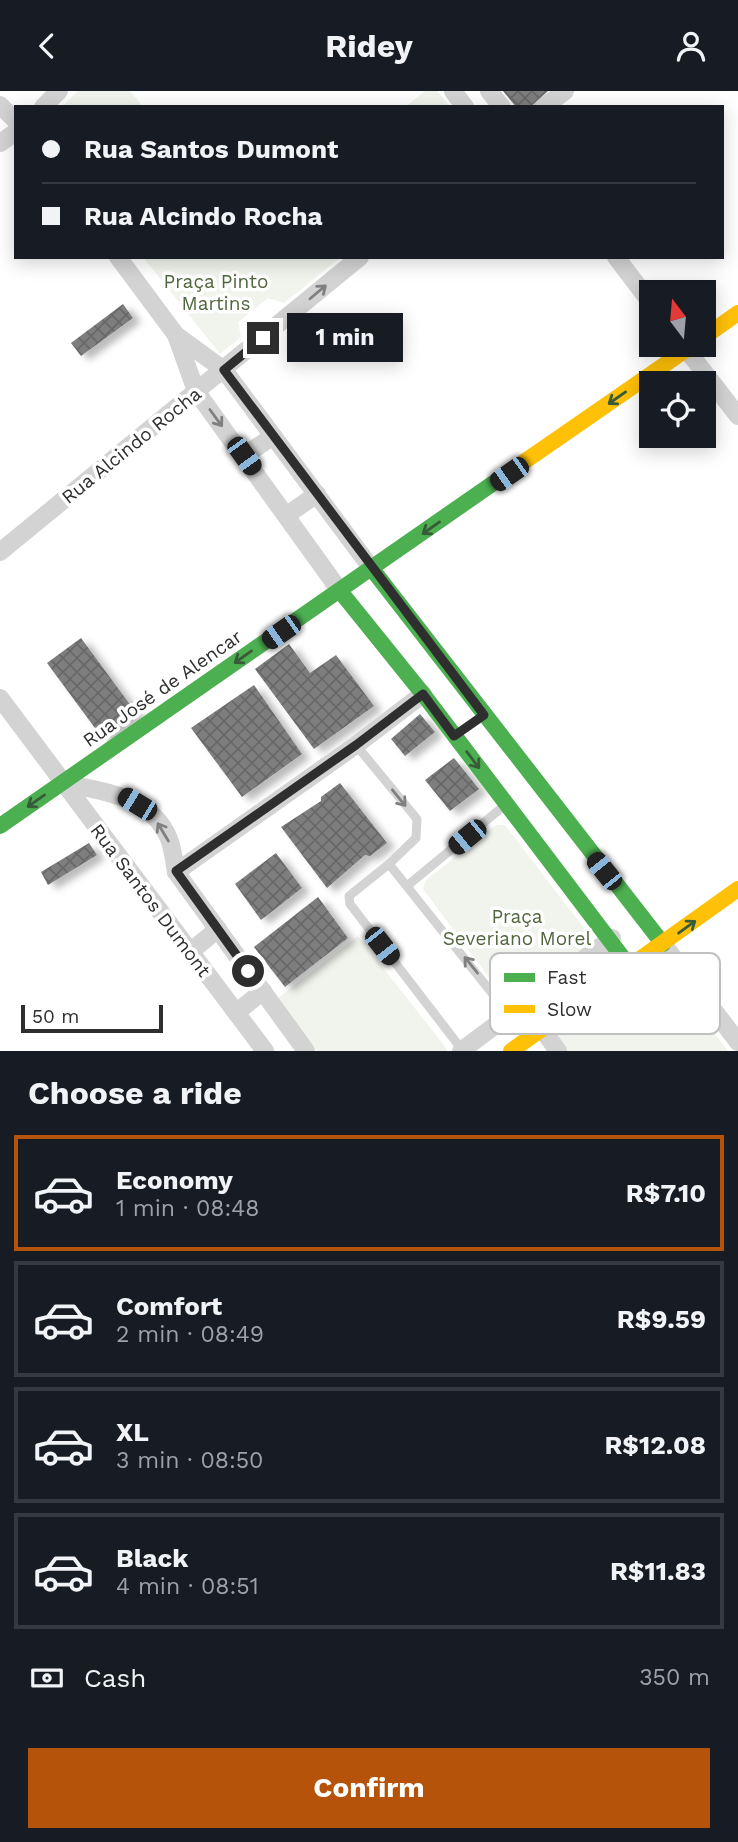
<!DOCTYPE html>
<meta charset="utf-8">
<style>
:root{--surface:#171b24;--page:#242831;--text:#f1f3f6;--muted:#9ea1a6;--line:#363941;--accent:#b45309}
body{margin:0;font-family:"Work Sans",sans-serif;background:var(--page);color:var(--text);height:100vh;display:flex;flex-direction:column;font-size:26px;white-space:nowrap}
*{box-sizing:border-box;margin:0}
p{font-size:23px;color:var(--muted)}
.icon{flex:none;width:38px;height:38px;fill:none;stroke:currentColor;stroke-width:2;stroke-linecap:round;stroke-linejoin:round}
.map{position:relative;height:960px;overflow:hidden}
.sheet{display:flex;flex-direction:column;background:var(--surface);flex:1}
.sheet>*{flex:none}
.hud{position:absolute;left:14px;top:14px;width:710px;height:154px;border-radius:0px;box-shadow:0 4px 18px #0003;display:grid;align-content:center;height:154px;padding:0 28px;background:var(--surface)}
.needle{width:46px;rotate:344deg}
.controls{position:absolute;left:639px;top:189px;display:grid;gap:14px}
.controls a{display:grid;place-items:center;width:77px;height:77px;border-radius:0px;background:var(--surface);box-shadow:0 4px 18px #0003;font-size:35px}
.scale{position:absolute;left:21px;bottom:18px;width:142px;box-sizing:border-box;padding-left:7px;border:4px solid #2e2e2e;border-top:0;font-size:19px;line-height:24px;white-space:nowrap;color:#2e2e2e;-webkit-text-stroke:5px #fff;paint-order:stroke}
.end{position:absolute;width:32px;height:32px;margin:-16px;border:9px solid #2e2e2e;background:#fff;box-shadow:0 0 0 4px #fff}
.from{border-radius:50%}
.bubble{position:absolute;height:49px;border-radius:0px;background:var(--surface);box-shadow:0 4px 18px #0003;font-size:23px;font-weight:700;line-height:49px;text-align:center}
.car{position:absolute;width:21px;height:42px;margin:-21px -10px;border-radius:9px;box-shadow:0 0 5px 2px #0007;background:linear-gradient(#222 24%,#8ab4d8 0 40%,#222 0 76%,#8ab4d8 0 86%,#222 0)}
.hud b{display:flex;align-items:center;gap:24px;height:66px;font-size:26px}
.hud b+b{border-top:2px solid var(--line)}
.hud i{width:18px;height:18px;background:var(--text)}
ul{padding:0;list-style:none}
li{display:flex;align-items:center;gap:21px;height:116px;margin:0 14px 10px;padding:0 14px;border:4px solid var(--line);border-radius:0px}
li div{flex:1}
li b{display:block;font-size:26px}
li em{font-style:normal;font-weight:700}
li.active{border-color:var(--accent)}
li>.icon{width:63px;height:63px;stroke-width:1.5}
h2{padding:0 28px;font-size:32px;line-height:84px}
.pay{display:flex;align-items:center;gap:18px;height:77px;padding:0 28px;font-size:26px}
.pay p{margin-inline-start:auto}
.primary-button{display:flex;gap:14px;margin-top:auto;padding:14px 28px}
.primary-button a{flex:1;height:80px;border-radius:0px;background:var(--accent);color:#fff;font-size:28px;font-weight:700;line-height:80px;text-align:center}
header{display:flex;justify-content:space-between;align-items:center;height:91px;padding:0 28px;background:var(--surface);font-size:32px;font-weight:700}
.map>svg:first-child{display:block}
</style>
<header><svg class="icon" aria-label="back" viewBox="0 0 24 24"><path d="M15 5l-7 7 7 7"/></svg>Ridey<svg class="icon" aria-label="person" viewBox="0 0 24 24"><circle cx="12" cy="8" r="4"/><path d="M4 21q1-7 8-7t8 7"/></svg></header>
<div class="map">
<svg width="738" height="960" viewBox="0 0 738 960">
<defs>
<pattern id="building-cross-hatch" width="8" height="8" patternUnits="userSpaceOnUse" patternTransform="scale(1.75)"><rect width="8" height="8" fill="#7e7e7e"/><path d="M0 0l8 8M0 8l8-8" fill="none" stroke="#686868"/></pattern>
<filter id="shadow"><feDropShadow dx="8" dy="4.5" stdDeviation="3.5" flood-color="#0004"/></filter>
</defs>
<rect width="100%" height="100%" fill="#fff"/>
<g fill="#f0f4ec">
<polygon points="78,0 130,0 143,16 62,16"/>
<polygon points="425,0 437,0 450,16 405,16"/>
<polygon points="143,166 341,166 284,212 268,207 238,231 241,246 220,263"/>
<polygon points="496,734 505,734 590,845 588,858 518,911 506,909 423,798 425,790"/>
<polygon points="358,845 447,958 447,960 317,960 277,908"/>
<polygon points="653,873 664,877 728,960 566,960 555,946 556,938"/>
</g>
<g fill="url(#building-cross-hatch)" filter="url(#shadow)">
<polygon points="503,0 548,0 530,16 516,16"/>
<polygon points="123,213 133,227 81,265 71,252"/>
<polygon points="81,547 137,623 103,648 47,572"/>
<polygon points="289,553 310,582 336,564 374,615 314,658 255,578"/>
<polygon points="254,594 302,663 242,706 191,637"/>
<polygon points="420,623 435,641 405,665 391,648"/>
<polygon points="454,667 479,698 450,720 425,689"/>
<polygon points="340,692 387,752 370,765 365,764 327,797 281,736 321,710 321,706"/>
<polygon points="89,752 97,764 48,794 41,781"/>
<polygon points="276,762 302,797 261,829 235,793"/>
<polygon points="318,806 348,847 285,896 254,856"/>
</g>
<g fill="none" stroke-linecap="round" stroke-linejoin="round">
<g stroke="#d3d3d3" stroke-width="9">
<polyline points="356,654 417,728 416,747 389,773"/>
<polyline points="407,795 505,714"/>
<polyline points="463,960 350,813 349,805 389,773 527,946"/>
</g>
<g stroke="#d3d3d3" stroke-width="18">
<polyline points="453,0 465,16"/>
<polyline points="489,0 502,16"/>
<polyline points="0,14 16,30"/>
<polyline points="43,16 59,0"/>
<polyline points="544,16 565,0"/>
<polyline points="0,52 16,41"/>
<polyline points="118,166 176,244 196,300 340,500"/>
<polyline points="616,166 651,212"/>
<polyline points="176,244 224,279 372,478"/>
<polyline points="683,254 738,325"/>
<polyline points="244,365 273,345"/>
<polyline points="287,424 317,403"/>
<polyline points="0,461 360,166"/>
<polyline points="0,607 265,960"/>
<path d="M62,692C102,700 152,705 169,748C173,758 174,770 176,781L306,960"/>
<polyline points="176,781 356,654 423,603"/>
<polyline points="663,853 738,951"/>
<polyline points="190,861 218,838"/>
<polyline points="237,921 263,900"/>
<polyline points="542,938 558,960"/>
<polyline points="461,960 612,847"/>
</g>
<g stroke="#4caf50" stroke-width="16">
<polyline points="372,478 663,853"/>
<polyline points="340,500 423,603 630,876"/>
<polyline points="0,735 505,384"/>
</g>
<g stroke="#ffc107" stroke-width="16">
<polyline points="704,246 738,222"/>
<polyline points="505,384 693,254"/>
<polyline points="511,960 738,798"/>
</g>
</g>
<defs><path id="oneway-shaft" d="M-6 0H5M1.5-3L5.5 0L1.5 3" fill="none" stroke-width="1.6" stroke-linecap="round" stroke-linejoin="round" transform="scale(1.75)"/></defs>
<g stroke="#808080">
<use href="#oneway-shaft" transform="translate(318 201) rotate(-40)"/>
<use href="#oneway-shaft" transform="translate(216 327) rotate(54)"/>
<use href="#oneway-shaft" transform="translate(399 707) rotate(51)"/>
<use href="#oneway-shaft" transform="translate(163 741) rotate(-121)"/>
<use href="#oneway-shaft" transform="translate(471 874) rotate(-129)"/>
</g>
<g stroke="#385b3a">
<use href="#oneway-shaft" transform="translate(617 307) rotate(145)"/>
<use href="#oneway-shaft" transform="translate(431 437) rotate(145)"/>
<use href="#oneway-shaft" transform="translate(243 566) rotate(145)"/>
<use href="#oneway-shaft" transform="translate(473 669) rotate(53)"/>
<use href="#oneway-shaft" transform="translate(36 710) rotate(145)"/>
<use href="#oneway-shaft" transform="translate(687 836) rotate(-36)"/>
</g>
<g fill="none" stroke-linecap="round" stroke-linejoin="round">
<polyline stroke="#2e2e2e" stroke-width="9" points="248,880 176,780 356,654 423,603 454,645 484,624 224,279 263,247"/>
</g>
<g text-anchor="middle" stroke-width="7" stroke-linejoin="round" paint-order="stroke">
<g font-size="19" fill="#50673e" stroke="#fff">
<text x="216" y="197">Praça Pinto<tspan x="216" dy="22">Martins</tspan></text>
<text x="517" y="832">Praça<tspan x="517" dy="22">Severiano Morel</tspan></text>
</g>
<g font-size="19" fill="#2e2e2e" stroke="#fff">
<text transform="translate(131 354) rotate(-39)" y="7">Rua Alcindo Rocha</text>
<text transform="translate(162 597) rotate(-35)" y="7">Rua José de Alencar</text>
<text transform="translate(151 809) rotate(53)" y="7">Rua Santos Dumont</text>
</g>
</g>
<rect x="490" y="862" width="230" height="81" rx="10" fill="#fff" stroke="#c0c0c0" stroke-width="2"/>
<rect x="504" y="882" width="31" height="9" fill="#4caf50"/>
<rect x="504" y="914" width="31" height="8" fill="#ffc107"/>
<g font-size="19" fill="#2e2e2e">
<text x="547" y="893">Fast</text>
<text x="547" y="925">Slow</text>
</g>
</svg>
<div class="controls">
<a><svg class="needle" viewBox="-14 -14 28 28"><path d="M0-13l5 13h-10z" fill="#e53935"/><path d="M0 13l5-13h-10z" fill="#9ea1a6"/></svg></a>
<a><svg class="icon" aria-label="locate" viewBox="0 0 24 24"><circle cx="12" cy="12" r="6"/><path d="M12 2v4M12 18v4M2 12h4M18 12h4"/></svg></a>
</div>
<div class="scale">50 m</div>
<i class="end from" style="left:248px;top:880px"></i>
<i class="end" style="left:263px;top:247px"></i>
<div class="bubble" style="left:287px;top:222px;width:116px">1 min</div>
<i class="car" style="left:244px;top:365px;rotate:144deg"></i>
<i class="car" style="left:509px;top:383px;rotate:235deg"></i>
<i class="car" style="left:281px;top:541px;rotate:235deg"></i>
<i class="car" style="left:137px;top:713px;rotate:301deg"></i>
<i class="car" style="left:467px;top:746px;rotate:231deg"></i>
<i class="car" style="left:604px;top:780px;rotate:321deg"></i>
<i class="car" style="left:382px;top:855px;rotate:142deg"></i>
<div class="hud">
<b><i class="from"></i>Rua Santos Dumont</b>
<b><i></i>Rua Alcindo Rocha</b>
</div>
</div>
<section class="sheet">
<h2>Choose a ride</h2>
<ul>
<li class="active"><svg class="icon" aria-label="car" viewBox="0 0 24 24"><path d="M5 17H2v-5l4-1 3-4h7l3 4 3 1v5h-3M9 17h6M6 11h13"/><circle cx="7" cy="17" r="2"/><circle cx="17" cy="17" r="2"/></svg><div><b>Economy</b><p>1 min · 08:48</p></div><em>R$7.10</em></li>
<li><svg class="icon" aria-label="car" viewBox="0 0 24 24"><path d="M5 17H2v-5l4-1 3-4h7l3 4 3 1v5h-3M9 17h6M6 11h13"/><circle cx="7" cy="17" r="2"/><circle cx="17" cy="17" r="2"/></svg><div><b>Comfort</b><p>2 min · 08:49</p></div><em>R$9.59</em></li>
<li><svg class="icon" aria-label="car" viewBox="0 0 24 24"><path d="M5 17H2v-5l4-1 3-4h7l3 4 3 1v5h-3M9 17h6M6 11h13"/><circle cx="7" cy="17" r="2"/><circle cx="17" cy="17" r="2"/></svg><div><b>XL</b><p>3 min · 08:50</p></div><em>R$12.08</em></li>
<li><svg class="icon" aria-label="car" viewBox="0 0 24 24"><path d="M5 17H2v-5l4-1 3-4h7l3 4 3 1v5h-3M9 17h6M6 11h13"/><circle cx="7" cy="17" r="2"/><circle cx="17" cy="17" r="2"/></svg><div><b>Black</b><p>4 min · 08:51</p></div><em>R$11.83</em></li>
</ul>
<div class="pay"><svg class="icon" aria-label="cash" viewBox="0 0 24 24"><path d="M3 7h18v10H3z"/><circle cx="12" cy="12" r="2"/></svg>Cash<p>350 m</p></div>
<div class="primary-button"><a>Confirm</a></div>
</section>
